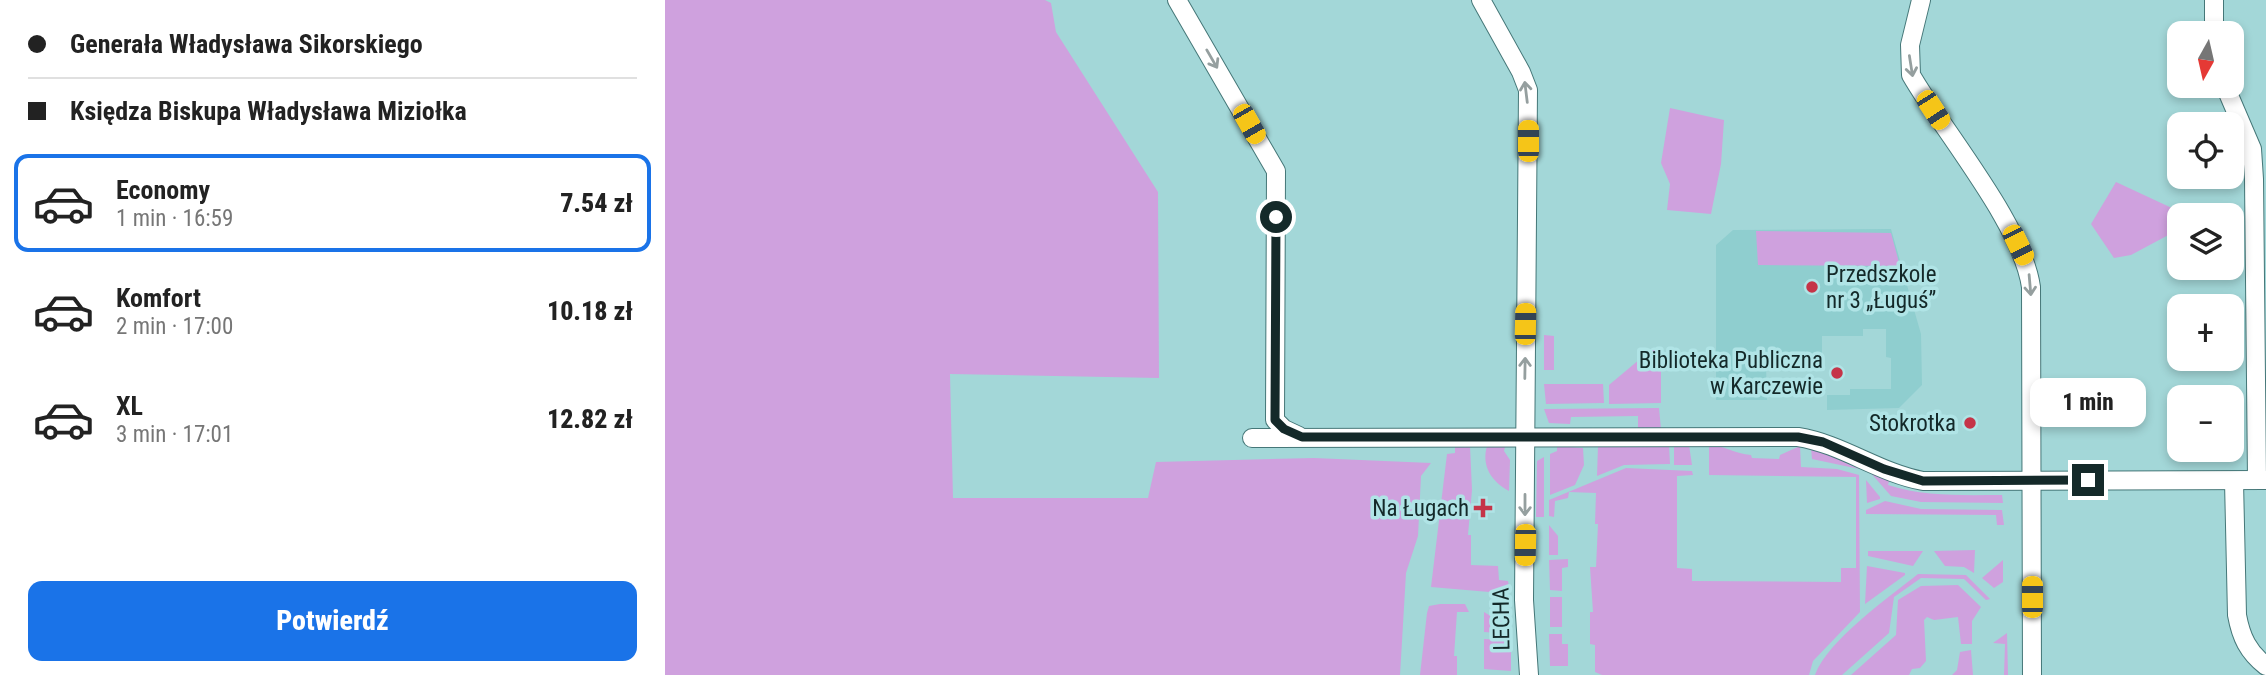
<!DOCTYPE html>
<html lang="pl">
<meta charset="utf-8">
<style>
:root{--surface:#fff;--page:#f2f2f2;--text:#222;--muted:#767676;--line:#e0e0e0;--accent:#1a73e8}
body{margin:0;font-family:"Roboto Condensed",sans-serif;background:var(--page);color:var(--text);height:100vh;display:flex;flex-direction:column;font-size:26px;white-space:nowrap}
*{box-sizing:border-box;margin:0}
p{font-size:23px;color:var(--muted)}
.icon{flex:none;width:38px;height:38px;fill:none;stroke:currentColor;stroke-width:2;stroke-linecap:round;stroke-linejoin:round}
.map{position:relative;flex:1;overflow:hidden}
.sheet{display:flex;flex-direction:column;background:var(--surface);width:665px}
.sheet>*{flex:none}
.banner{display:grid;align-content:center;height:154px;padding:0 28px;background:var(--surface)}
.needle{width:46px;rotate:188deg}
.buttons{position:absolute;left:1502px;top:21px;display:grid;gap:14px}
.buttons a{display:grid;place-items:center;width:77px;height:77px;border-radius:14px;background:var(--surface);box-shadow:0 4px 10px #0003;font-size:35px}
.end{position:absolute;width:32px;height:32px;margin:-16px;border:9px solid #142929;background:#fff;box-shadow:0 0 0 4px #fff}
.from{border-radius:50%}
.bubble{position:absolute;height:49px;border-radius:14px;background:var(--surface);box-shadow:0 4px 10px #0003;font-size:23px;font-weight:800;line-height:49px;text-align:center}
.car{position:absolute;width:21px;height:42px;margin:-21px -10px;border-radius:9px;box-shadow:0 0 5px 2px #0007;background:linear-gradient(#f5c518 24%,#345 0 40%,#f5c518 0 76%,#345 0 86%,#f5c518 0)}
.banner b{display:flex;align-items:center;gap:24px;height:66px;font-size:26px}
.banner b+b{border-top:2px solid var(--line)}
.banner i{width:18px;height:18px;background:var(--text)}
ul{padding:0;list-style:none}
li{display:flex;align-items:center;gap:21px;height:98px;margin:0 14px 10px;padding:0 14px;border:4px solid transparent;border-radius:14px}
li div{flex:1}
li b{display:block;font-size:26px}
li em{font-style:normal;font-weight:800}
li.current{border-color:var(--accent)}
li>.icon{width:63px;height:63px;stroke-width:1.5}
.button{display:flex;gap:14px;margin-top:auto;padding:14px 28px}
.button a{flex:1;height:80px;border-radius:14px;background:var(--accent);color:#fff;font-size:28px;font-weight:800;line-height:80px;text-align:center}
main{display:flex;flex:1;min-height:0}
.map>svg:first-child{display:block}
</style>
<main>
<section class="sheet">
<div class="banner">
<b><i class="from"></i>Generała Władysława Sikorskiego</b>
<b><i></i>Księdza Biskupa Władysława Miziołka</b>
</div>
<ul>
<li class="current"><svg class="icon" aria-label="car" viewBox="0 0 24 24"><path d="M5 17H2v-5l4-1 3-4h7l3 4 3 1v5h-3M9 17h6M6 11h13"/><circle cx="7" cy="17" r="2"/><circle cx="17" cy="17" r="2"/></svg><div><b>Economy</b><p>1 min · 16:59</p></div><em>7.54 zł</em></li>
<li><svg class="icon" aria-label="car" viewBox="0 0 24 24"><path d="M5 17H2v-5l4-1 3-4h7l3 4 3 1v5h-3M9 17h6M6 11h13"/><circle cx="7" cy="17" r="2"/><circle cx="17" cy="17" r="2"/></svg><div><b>Komfort</b><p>2 min · 17:00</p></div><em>10.18 zł</em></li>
<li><svg class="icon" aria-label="car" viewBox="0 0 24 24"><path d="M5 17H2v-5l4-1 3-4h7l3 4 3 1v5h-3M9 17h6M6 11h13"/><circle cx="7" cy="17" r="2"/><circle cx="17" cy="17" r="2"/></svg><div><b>XL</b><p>3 min · 17:01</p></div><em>12.82 zł</em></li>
</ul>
<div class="button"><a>Potwierdź</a></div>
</section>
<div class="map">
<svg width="1601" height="675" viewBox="0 0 1601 675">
<rect width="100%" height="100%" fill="#a3d7d8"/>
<polygon fill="#8fcecf" points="1226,229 1256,334 1257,385 1234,408 1162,410 1162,395 1185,395 1185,389 1226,389 1226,358 1221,357 1221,329 1198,329 1198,336 1157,336 1157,360 1104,361 1101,366 1102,400 1051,400 1051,245 1068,230"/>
<g fill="#cfa1de">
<polygon points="0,0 380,0 386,3 391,32 493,192 494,378 285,374 288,498 483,498 491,462 649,458 766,463 756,476 753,536 741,573 735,675 0,675"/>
<polygon points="1005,108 1059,120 1056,164 1046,214 1002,210 1005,184 996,163"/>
<polygon points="1451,182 1509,209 1509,232 1466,255 1449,258 1426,224"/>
<polygon points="1091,231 1226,233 1235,266 1093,265"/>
<polygon points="879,335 889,336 889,370 879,370"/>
<polygon points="987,349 996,354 996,403 944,404 944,385"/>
<polygon points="879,384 938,384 939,403 881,404"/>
<polygon points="994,408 996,429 973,429 973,416 906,417 905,424 884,423 879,409"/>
<polygon points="1004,445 1005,464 959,465 932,476 933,446"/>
<polygon points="1009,445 1024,445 1027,465 1009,465"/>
<path d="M1044,445C1059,445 1070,454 1086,455L1087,458L1114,459L1115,455L1135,446L1136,467L1172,469L1194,475L1195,612L1148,661L1144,675H937L930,672V645L925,644V612H928L925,567H931L933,524H930L931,493L904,492L903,498L890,501L889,517L884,516V500L961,468L1027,471L1028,475L1012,476V568L1027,569V581L1176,582V568H1191V477L1044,475Z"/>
<polygon points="805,446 807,490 803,535 806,535 806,565 833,566 834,580 843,581 844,586 836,593 766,587 782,454 790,453 790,447"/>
<path d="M822,446L840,447L839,451L845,460L844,491C827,482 816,466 822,446Z"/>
<polygon points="892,446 918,448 919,465 910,485 885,495 885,454 892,451"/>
<polygon points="1146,448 1151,449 1194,469 1147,459"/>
<polygon points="879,457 879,517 871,517 872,461"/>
<path d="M1204,471L1225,478L1223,485C1260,497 1299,495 1337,495L1338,503L1256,502L1226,496Z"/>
<polygon points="1201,480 1215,497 1215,499 1202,503"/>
<polygon points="1220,501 1256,509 1337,510 1339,525 1332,525 1331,515 1201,514 1201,510"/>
<polygon points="884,525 893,536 893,555 884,555"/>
<polygon points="1310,550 1309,573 1299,567 1280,566 1269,551"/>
<polygon points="1203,551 1258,551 1248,566 1203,556"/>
<polygon points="903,559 903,567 897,568 897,591 885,590 884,560"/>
<polygon points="1338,560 1338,582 1329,588 1317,578"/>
<polygon points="1202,566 1240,573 1240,575 1200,604"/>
<path d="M1253,574L1301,575L1325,599L1321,600L1299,579L1256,578L1229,597L1224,633L1177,675H1150C1163,640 1223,598 1253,574Z"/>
<polygon points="1293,585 1316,607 1307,621 1307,644 1296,644 1293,617 1269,620 1262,617 1259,620 1261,661 1255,668 1247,669 1244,675 1186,675 1231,635 1233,600 1256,586"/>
<rect x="885" y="597" width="12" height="30"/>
<polygon points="775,604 800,604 804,612 792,612 789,656 792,656 792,675 755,675 762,613 764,606"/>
<polygon points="819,612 829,618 846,612 846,634 819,632"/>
<polygon points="1342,633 1343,675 1339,675 1340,644 1328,643"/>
<polygon points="884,634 897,634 897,644 903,644 903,666 885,666"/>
<polygon points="819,639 846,640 846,671 819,669"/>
<polygon points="1306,650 1308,675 1287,675 1292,670 1295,652"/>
</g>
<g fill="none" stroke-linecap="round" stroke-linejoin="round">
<defs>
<g id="minor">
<polyline points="512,0 611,171 610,420 619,429 634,436"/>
<polyline points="816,0 856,72 863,90 859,600 864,675"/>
<path d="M1256,0L1245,45L1246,75C1280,134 1357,224 1366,287L1367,675"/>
<polyline points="1549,33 1549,0"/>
<polyline points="1560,86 1587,149 1589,179 1592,480"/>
<path d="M587,438L1133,437C1177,444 1214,473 1258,481L1601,480"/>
<path d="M1569,481L1572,615C1576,637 1583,652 1601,666"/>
</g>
</defs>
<use href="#minor" stroke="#457778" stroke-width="20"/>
<use href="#minor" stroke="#fff" stroke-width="18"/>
</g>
<defs><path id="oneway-shaft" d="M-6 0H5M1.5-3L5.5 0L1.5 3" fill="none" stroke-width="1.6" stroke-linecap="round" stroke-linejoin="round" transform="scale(1.75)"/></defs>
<g stroke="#959f9f">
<use href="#oneway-shaft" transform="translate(547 59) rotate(60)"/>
<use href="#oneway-shaft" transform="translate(1246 66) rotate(81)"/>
<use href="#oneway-shaft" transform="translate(861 92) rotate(-97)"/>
<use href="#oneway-shaft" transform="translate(1365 285) rotate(85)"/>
<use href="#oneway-shaft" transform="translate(860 368) rotate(-89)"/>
<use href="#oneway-shaft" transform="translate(860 505) rotate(90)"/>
</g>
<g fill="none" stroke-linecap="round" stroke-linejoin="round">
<polyline stroke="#142929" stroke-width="9" points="611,217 610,420 619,429 637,437 1133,437 1158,442 1219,469 1258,481 1423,480"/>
</g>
<g fill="#c53448" stroke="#b0e4e6" stroke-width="2.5">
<circle cx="1147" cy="287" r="7"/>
<circle cx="1172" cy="373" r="7"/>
<circle cx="1305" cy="423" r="7"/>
<path d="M814.5 497.5h7v7h7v7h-7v7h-7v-7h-7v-7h7z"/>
</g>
<g text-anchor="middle" stroke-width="7" stroke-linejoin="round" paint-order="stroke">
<g font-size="23" fill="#142929" stroke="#b0e4e6" text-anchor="end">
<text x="1161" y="282" text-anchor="start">Przedszkole<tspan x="1161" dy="26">nr 3 „Ługuś”</tspan></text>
<text x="1158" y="368">Biblioteka Publiczna<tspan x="1158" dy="26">w Karczewie</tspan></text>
<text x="1291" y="431">Stokrotka</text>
<text x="804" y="516">Na Ługach</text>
</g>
<g font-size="23" fill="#142929" stroke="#b0e4e6">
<text transform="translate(836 619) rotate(-91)" y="8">LECHA</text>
</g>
</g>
</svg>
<div class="buttons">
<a><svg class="needle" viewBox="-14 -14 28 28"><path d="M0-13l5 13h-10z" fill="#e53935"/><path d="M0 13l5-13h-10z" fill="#767676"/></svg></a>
<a><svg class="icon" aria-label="locate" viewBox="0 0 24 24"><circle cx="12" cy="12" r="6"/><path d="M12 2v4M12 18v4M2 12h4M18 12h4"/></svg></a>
<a><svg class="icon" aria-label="layers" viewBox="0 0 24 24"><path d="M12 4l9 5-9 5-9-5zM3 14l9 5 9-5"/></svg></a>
<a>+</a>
<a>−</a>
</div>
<i class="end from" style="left:611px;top:217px"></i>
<i class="end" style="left:1423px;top:480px"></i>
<div class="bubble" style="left:1365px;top:378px;width:116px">1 min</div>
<i class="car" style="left:1268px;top:110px;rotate:147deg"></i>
<i class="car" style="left:584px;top:124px;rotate:150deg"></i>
<i class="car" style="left:863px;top:141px;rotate:0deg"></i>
<i class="car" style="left:1353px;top:245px;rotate:154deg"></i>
<i class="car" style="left:860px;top:324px;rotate:1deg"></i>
<i class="car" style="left:860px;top:545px;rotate:181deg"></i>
<i class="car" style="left:1367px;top:597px;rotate:0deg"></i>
</div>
</main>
